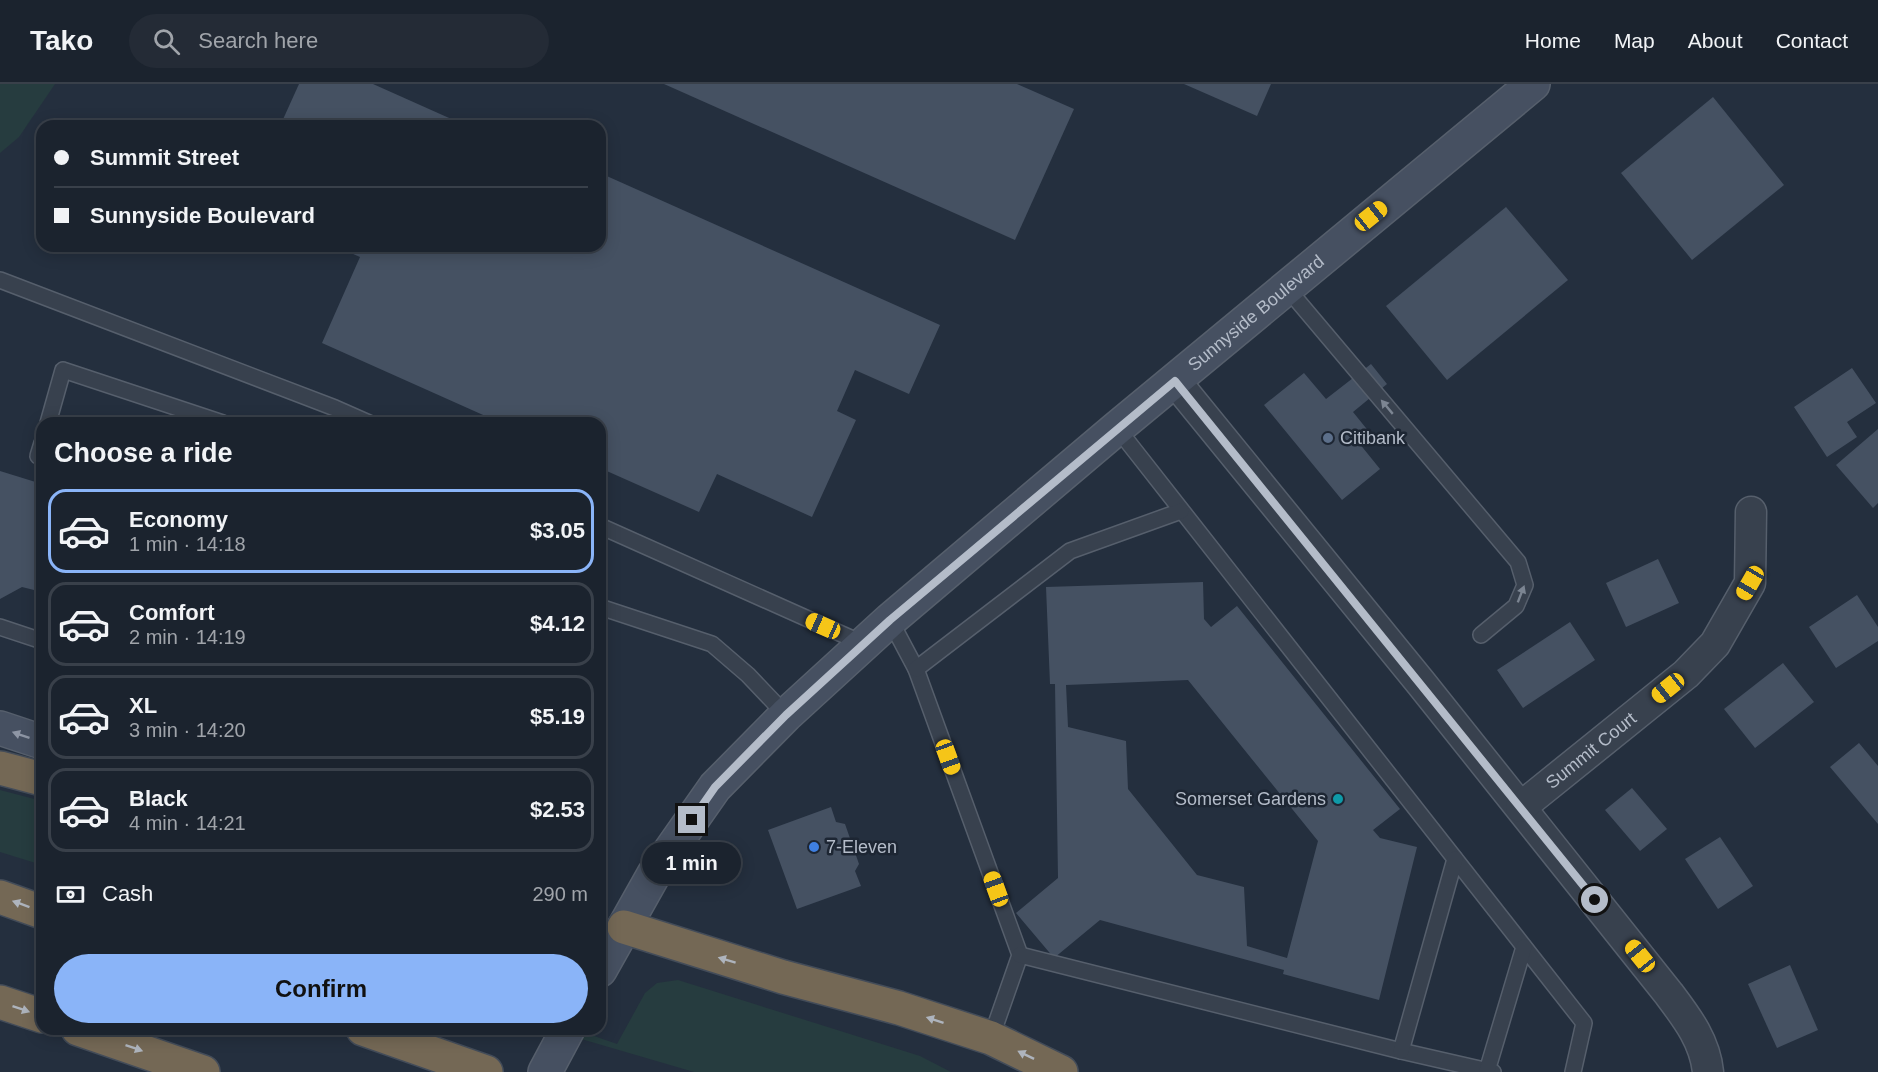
<!DOCTYPE html>
<meta charset="utf-8">
<style>
:root{--surface:#1b232e;--page:#242b36;--text:#f1f3f6;--muted:#a0a4aa;--line:#39404a;--accent:#8ab4f8}
body{margin:0;font-family:Arial,sans-serif;background:var(--page);color:var(--text);height:100vh;display:flex;flex-direction:column;font-size:22px;white-space:nowrap}
*{box-sizing:border-box;margin:0}
p{font-size:20px;color:var(--muted)}
.icon{flex:none;width:33px;height:33px;fill:none;stroke:currentColor;stroke-width:2;stroke-linecap:round;stroke-linejoin:round}
.map{position:relative;flex:1;overflow:hidden}
.details{position:absolute;left:36px;top:333px;width:570px;height:618px;display:flex;flex-direction:column;background:var(--surface);border-radius:18px;box-shadow:0 3px 15px #0003,0 0 0 2px var(--line)}
.details>*{flex:none}
.guide{position:absolute;left:36px;top:36px;width:570px;height:132px;border-radius:18px;box-shadow:0 3px 15px #0003,0 0 0 2px var(--line);display:grid;align-content:center;height:132px;padding:0 18px;background:var(--surface)}
.end{position:absolute;width:27px;height:27px;margin:-14px;border:8px solid #b4bcc9;background:#111;box-shadow:0 0 0 3px #111}
.from{border-radius:50%}
.bubble{position:absolute;height:42px;border-radius:21px;background:var(--surface);box-shadow:0 3px 15px #0003,0 0 0 2px var(--line);font-size:20px;font-weight:700;line-height:42px;text-align:center}
.car{position:absolute;width:18px;height:36px;margin:-18px -9px;border-radius:8px;box-shadow:0 0 4px 2px #0007;background:linear-gradient(#f5c518 24%,#345 0 40%,#f5c518 0 76%,#345 0 86%,#f5c518 0)}
.guide b{display:flex;align-items:center;gap:21px;height:57px;font-size:22px}
.guide b+b{border-top:2px solid var(--line)}
.guide i{width:15px;height:15px;background:var(--text)}
ul{padding:0;list-style:none}
li{display:flex;align-items:center;gap:18px;height:84px;margin:0 12px 9px;padding:0 6px;border:3px solid var(--line);border-radius:18px}
li div{flex:1}
li b{display:block;font-size:22px}
li em{font-style:normal;font-weight:700}
li.selected{border-color:var(--accent)}
li>.icon{width:54px;height:54px;stroke-width:1.5}
h2{padding:0 18px;font-size:27px;line-height:72px}
.pay{display:flex;align-items:center;gap:15px;height:66px;padding:0 18px;font-size:22px}
.pay p{margin-inline-start:auto}
.cta{display:flex;gap:12px;margin-top:auto;padding:12px 18px}
.cta a{flex:1;height:69px;border-radius:36px;background:var(--accent);color:#111;font-size:24px;font-weight:700;line-height:69px;text-align:center}
header{display:flex;align-items:center;gap:36px;box-sizing:border-box;height:84px;padding:0 30px;background:var(--surface);border-bottom:2px solid var(--line)}
header strong{font-size:28px}
nav{display:flex;gap:33px;margin-inline-start:auto;font-size:21px}
.search{width:420px;height:54px;background:var(--page);display:flex;align-items:center;gap:15px;box-sizing:border-box;padding:0 21px;border-radius:33px;color:var(--muted);font-size:22px}
.map>svg:first-child{display:block}
</style>
<header>
<strong>Tako</strong>
<div class="search"><svg class="icon" aria-label="search" viewBox="0 0 24 24"><circle cx="10" cy="10" r="6"/><path d="M15 15l6 6"/></svg>Search here</div>
<nav><a>Home</a><a>Map</a><a>About</a><a>Contact</a></nav>
</header>
<div class="map">
<svg width="1878" height="988" viewBox="0 0 1878 988">
<rect width="100%" height="100%" fill="#242f3e"/>
<g fill="#263c3f">
<polygon points="0,0 55,0 19,53 0,69"/>
<polygon points="0,706 42,717 42,781 0,768"/>
<polygon points="678,896 920,972 951,988 694,988 547,945 574,945 617,960 645,909 657,899"/>
</g>
<g fill="#455162" fill-rule="evenodd">
<polygon points="299,0 373,0 467,42 280,42"/>
<polygon points="664,0 1017,0 1074,25 1015,156"/>
<polygon points="1184,0 1271,0 1257,32"/>
<polygon points="1713,13 1784,101 1692,176 1621,89"/>
<polygon points="600,89 940,241 909,310 855,286 837,327 856,336 812,433 717,390 699,428 600,384 600,339 501,339 322,259 360,173 335,162 600,162"/>
<polygon points="1506,123 1568,196 1447,296 1386,222"/>
<polygon points="1371,280 1387,300 1353,328 1370,349 1359,359 1380,385 1342,416 1264,321 1304,289 1326,315"/>
<polygon points="1852,284 1876,319 1847,338 1857,353 1827,373 1794,323"/>
<polygon points="1878,345 1878,419 1873,424 1836,381"/>
<polygon points="0,387 42,400 42,508 22,503 0,515"/>
<polygon points="1658,475 1679,519 1626,543 1606,499"/>
<path d="M1203,498L1204,535L1211,543L1237,522L1400,725L1373,746L1380,754L1417,763L1379,916L1283,890L1284,886L1100,836L1054,874L1016,829L1058,794L1055,600H1050L1046,503ZM1188,596L1318,757L1287,874L1247,862L1244,803L1197,791L1128,705L1126,657L1068,643L1066,601Z"/>
<polygon points="1857,511 1878,543 1878,557 1836,584 1809,543"/>
<polygon points="1570,538 1595,576 1523,624 1497,586"/>
<polygon points="1783,579 1814,618 1755,664 1724,625"/>
<polygon points="1859,659 1878,682 1878,740 1830,683"/>
<polygon points="1632,704 1667,745 1640,767 1605,726"/>
<polygon points="831,723 836,738 845,740 859,780 855,787 861,802 797,825 768,746"/>
<polygon points="1720,753 1753,802 1718,825 1685,775"/>
<polygon points="1790,881 1818,946 1777,964 1748,900"/>
</g>
<g fill="none" stroke-linecap="round" stroke-linejoin="round">
<defs>
<g id="service">
<polyline points="0,196 335,324 369,339"/>
<polyline points="1286,203 1518,478 1525,501 1516,522 1481,551"/>
<polyline points="48,339 63,286 223,339"/>
<polyline points="1117,344 1584,939 1573,988"/>
<polyline points="42,359 38,372 42,373"/>
<polyline points="600,442 864,560"/>
<polyline points="600,523 712,560 748,591 786,631"/>
<polyline points="890,536 916,585 1020,871 991,954"/>
<polyline points="0,543 42,557"/>
<polyline points="916,585 1070,467 1181,427"/>
<polyline points="1020,871 1401,967 1493,988"/>
<polyline points="1401,967 1455,775"/>
<polyline points="1487,987 1524,863"/>
</g>
<g id="minor">
<path d="M1175,297L1421,599L1669,910C1687,934 1705,957 1708,988"/>
<path id="s1" d="M1521,723L1686,590L1715,560L1750,499L1751,428"/>
</g>
<g id="secondary">
<polyline points="0,644 42,658"/>
<path id="s2" d="M600,886L654,790L715,703L786,631L890,536L1117,344L1533,0"/>
<polyline points="545,988 568,945"/>
</g>
<g id="motorway">
<polyline points="0,684 42,695"/>
<polyline points="0,813 42,828"/>
<polyline points="624,843 783,893 899,924 991,954 1061,988"/>
<polyline points="0,918 42,932"/>
<polyline points="78,945 203,988"/>
<polyline points="363,945 486,988"/>
</g>
</defs>
<use href="#service" stroke="#565f6c" stroke-width="18"/>
<use href="#minor" stroke="#565f6c" stroke-width="33"/>
<use href="#secondary" stroke="#565f6c" stroke-width="36"/>
<use href="#motorway" stroke="#434c59" stroke-width="36"/>
<use href="#service" stroke="#38414e" stroke-width="15"/>
<use href="#minor" stroke="#38414e" stroke-width="30"/>
<use href="#secondary" stroke="#465061" stroke-width="33"/>
<use href="#motorway" stroke="#746855" stroke-width="33"/>
</g>
<defs><path id="oneway-solid" d="M-6-.8H1V-3.2L6.5 0L1 3.2V.8H-6Z" transform="scale(1.5)"/></defs>
<g fill="#7c8592">
<use href="#oneway-solid" transform="translate(1387 323) rotate(-130)"/>
<use href="#oneway-solid" transform="translate(1521 510) rotate(-69)"/>
</g>
<use fill="#8e96a5" href="#oneway-solid" transform="translate(21 651) rotate(-161)"/>
<g fill="#aeb4bd">
<use href="#oneway-solid" transform="translate(21 820) rotate(-160)"/>
<use href="#oneway-solid" transform="translate(727 876) rotate(-163)"/>
<use href="#oneway-solid" transform="translate(21 925) rotate(19)"/>
<use href="#oneway-solid" transform="translate(935 936) rotate(-162)"/>
<use href="#oneway-solid" transform="translate(134 964) rotate(19)"/>
<use href="#oneway-solid" transform="translate(1026 971) rotate(-154)"/>
</g>
<g fill="none" stroke-linecap="round" stroke-linejoin="round">
<polyline stroke="#b4bcc9" stroke-width="8" points="692,736 715,703 786,631 890,536 1175,297 1595,816"/>
</g>
<circle fill="#5c6f8a" stroke="#1d2633" stroke-width="2" cx="1328" cy="354" r="6"/>
<circle fill="#0f9aa8" stroke="#1d2633" stroke-width="2" cx="1338" cy="715" r="6"/>
<circle fill="#3f7fe0" stroke="#1d2633" stroke-width="2" cx="814" cy="763" r="6"/>
<g text-anchor="middle" stroke-width="5" stroke-linejoin="round" paint-order="stroke">
<g font-size="18" fill="#b4bcc9" stroke="#1d2633">
<text dy="6" stroke="none"><textPath href="#s2" startOffset="936">Sunnyside Boulevard</textPath></text>
<text dy="6" stroke="none"><textPath href="#s1" startOffset="90">Summit Court</textPath></text>
</g>
<g font-size="18" fill="#b4bcc9" stroke="#1d2633" text-anchor="start">
<text x="1340" y="360">Citibank</text>
<text x="1326" y="721" text-anchor="end">Somerset Gardens</text>
<text x="826" y="769">7-Eleven</text>
</g>
</g>
</svg>
<i class="end from" style="left:1595px;top:816px"></i>
<i class="end" style="left:692px;top:736px"></i>
<div class="bubble" style="left:642px;top:758px;width:99px">1 min</div>
<i class="car" style="left:1371px;top:132px;rotate:51deg"></i>
<i class="car" style="left:1750px;top:499px;rotate:210deg"></i>
<i class="car" style="left:823px;top:542px;rotate:294deg"></i>
<i class="car" style="left:1668px;top:604px;rotate:231deg"></i>
<i class="car" style="left:948px;top:673px;rotate:160deg"></i>
<i class="car" style="left:996px;top:805px;rotate:340deg"></i>
<i class="car" style="left:1640px;top:872px;rotate:321deg"></i>
<div class="guide">
<b><i class="from"></i>Summit Street</b>
<b><i></i>Sunnyside Boulevard</b>
</div>
<section class="details">
<h2>Choose a ride</h2>
<ul>
<li class="selected"><svg class="icon" aria-label="car" viewBox="0 0 24 24"><path d="M5 17H2v-5l4-1 3-4h7l3 4 3 1v5h-3M9 17h6M6 11h13"/><circle cx="7" cy="17" r="2"/><circle cx="17" cy="17" r="2"/></svg><div><b>Economy</b><p>1 min · 14:18</p></div><em>$3.05</em></li>
<li><svg class="icon" aria-label="car" viewBox="0 0 24 24"><path d="M5 17H2v-5l4-1 3-4h7l3 4 3 1v5h-3M9 17h6M6 11h13"/><circle cx="7" cy="17" r="2"/><circle cx="17" cy="17" r="2"/></svg><div><b>Comfort</b><p>2 min · 14:19</p></div><em>$4.12</em></li>
<li><svg class="icon" aria-label="car" viewBox="0 0 24 24"><path d="M5 17H2v-5l4-1 3-4h7l3 4 3 1v5h-3M9 17h6M6 11h13"/><circle cx="7" cy="17" r="2"/><circle cx="17" cy="17" r="2"/></svg><div><b>XL</b><p>3 min · 14:20</p></div><em>$5.19</em></li>
<li><svg class="icon" aria-label="car" viewBox="0 0 24 24"><path d="M5 17H2v-5l4-1 3-4h7l3 4 3 1v5h-3M9 17h6M6 11h13"/><circle cx="7" cy="17" r="2"/><circle cx="17" cy="17" r="2"/></svg><div><b>Black</b><p>4 min · 14:21</p></div><em>$2.53</em></li>
</ul>
<div class="pay"><svg class="icon" aria-label="cash" viewBox="0 0 24 24"><path d="M3 7h18v10H3z"/><circle cx="12" cy="12" r="2"/></svg>Cash<p>290 m</p></div>
<div class="cta"><a>Confirm</a></div>
</section>
</div>
